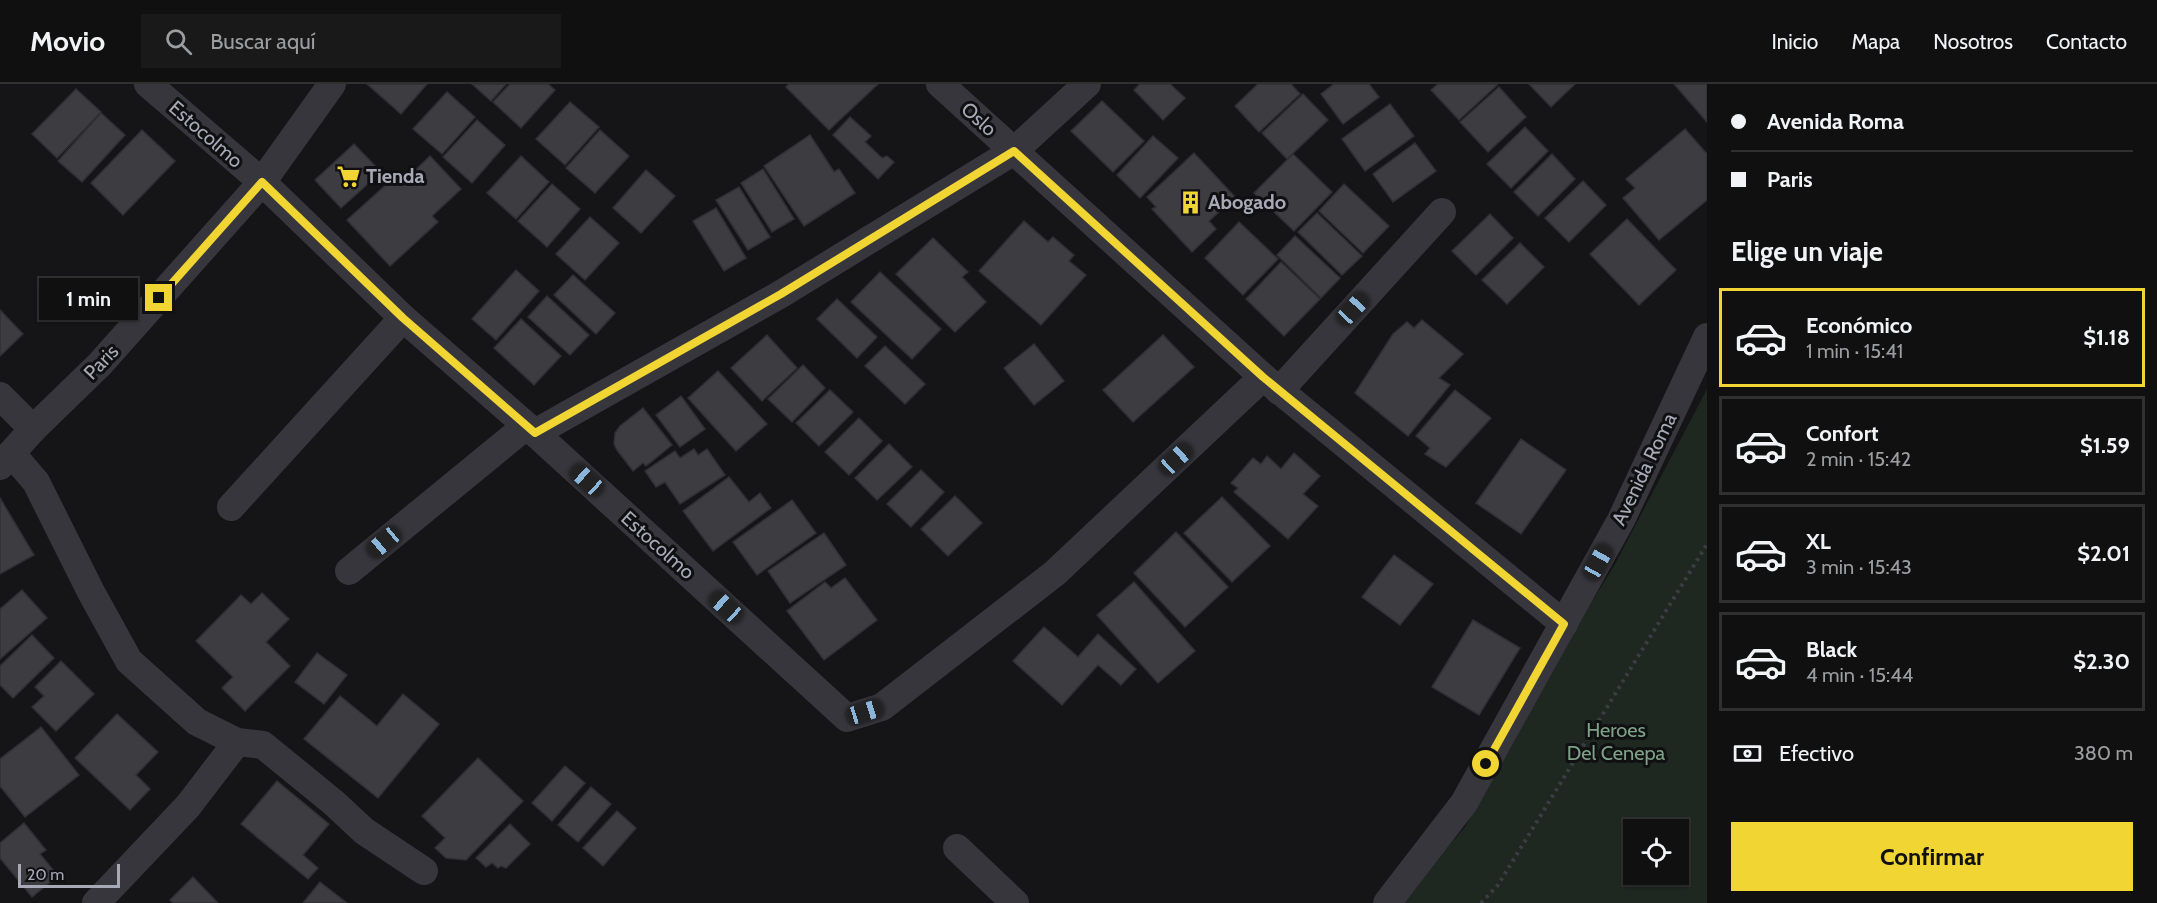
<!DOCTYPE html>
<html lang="es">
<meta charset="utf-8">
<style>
:root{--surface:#101011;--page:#19191a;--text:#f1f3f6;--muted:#9c9d9f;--line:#303031;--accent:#f1d533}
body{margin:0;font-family:Cabin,sans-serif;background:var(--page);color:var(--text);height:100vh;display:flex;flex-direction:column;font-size:22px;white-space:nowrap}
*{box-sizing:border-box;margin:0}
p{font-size:20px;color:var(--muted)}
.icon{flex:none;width:33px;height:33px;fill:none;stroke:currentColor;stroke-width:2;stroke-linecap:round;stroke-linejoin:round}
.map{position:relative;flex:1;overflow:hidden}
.details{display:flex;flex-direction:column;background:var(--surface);width:450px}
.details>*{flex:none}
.banner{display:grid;align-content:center;height:132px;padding:0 24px;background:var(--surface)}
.buttons{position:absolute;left:1623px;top:735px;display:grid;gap:12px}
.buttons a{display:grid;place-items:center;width:66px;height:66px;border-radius:0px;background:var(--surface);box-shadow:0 2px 4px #0004,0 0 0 2px var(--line);font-size:30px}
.scale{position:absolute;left:18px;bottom:15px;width:102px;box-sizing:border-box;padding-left:6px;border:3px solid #a7a9b7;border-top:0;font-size:16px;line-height:21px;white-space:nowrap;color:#a7a9b7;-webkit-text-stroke:4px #101012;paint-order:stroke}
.end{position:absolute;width:27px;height:27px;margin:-14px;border:8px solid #f1d533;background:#111;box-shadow:0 0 0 3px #111}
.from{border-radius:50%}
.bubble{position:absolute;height:42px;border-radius:0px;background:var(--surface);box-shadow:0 2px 4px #0004,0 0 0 2px var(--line);font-size:20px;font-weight:700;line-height:42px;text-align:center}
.car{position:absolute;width:18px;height:36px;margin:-18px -9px;border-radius:8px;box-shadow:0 0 4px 2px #0007;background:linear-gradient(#222 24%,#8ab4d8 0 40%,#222 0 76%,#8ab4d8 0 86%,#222 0)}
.banner b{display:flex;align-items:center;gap:21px;height:57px;font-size:22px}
.banner b+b{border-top:2px solid var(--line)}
.banner i{width:15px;height:15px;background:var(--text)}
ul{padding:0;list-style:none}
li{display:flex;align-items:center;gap:18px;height:99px;margin:0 12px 9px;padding:0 12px;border:3px solid var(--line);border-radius:0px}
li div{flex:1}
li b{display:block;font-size:22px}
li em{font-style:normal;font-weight:700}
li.active{border-color:var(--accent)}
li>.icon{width:54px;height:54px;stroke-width:1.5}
h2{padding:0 24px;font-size:27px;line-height:72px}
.pay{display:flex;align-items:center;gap:15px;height:66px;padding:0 24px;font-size:22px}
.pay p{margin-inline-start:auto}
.action{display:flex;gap:12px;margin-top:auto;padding:12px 24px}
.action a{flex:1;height:69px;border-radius:0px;background:var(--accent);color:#111;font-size:24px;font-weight:700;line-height:69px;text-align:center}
header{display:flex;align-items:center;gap:36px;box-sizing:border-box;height:84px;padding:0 30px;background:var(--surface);border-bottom:2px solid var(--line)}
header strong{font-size:28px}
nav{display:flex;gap:33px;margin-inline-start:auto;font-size:21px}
.search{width:420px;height:54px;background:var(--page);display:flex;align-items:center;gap:15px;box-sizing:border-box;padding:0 21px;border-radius:0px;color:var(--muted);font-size:22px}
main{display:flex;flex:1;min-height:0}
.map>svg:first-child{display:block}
</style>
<header>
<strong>Movio</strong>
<div class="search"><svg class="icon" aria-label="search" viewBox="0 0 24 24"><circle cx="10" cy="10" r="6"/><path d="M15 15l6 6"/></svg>Buscar aquí</div>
<nav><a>Inicio</a><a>Mapa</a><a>Nosotros</a><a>Contacto</a></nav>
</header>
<main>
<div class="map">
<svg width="1707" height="819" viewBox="0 0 1707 819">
<rect width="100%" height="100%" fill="#151517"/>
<path fill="#1f2721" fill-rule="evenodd" d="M1707,305V819H1399L1465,743L1574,547L1615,480ZM1634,746H1678V790H1634Z"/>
<g fill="#3d3d41" stroke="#302f33" stroke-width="1.5">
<polygon points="367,0 427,0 401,30"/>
<polygon points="472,0 506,0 491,17"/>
<polygon points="510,0 548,0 555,6 521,44 493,18"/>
<polygon points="789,0 878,0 829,46 786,3"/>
<polygon points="1140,0 1170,0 1185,14 1163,36 1134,6"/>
<polygon points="1258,0 1291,0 1300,10 1259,48 1235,22"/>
<polygon points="1334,0 1369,0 1379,13 1343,40 1321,10"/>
<polygon points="1438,0 1496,0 1497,1 1459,36 1431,6"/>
<polygon points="1529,0 1575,0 1551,23"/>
<polygon points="1674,0 1707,0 1707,38"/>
<polygon points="1499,3 1526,33 1488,68 1460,38"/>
<polygon points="76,5 101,28 57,74 32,50"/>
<polygon points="447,8 475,33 442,70 413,45"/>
<polygon points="1303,10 1328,36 1287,75 1262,49"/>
<polygon points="1102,17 1144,57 1113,88 1071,47"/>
<polygon points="570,18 599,43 565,81 536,55"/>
<polygon points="1390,20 1414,52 1365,87 1342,55"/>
<polygon points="101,29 125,51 82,98 58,77"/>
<polygon points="850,33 871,52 865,58 882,74 887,72 894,78 878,95 833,51"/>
<polygon points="477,36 505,61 472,99 443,73"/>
<polygon points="1525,43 1548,67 1511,104 1487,80"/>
<polygon points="1685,45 1707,70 1707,116 1659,156 1623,114 1635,104 1626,95"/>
<polygon points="142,46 175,77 123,131 91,99"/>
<polygon points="600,46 629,72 595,109 566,84"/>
<polygon points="810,51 834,88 839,85 855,109 804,142 764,82"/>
<polygon points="1153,52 1178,74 1140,114 1117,91"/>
<polygon points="1415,59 1436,87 1393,118 1373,90"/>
<polygon points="354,60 381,88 341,124 315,96"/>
<polygon points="1194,69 1235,113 1209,137 1216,145 1192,168 1152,125 1156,123 1147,113"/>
<polygon points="1293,70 1332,108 1294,147 1254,109"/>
<polygon points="1552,70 1575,95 1538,132 1514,108"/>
<polygon points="430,72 461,105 432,132 438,138 390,182 347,136 398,90 404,97"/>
<polygon points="521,72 549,98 516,135 487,109"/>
<polygon points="763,85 794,135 772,148 741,99"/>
<polygon points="646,86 675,112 641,149 613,124"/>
<polygon points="1583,97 1606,121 1569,158 1545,134"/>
<polygon points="552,100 580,125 547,163 518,137"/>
<polygon points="1344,100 1389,142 1363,169 1319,127"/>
<polygon points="739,103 770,153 748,166 716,116"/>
<polygon points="716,124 746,174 724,187 693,137"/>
<polygon points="1317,129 1362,172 1342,191 1298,148"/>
<polygon points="1490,130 1513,154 1476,191 1452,167"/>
<polygon points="590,133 619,159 585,196 556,170"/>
<polygon points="1627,135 1676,186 1639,221 1590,170"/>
<polygon points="1024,137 1048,158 1053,153 1074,171 1069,177 1086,191 1041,241 979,187"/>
<polygon points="1239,138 1278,175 1243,211 1205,174"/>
<polygon points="1295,152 1340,194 1321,214 1277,171"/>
<polygon points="933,154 968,188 962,193 986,218 955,248 896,190"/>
<polygon points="1520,159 1544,183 1507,220 1482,196"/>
<polygon points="1281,178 1320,215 1284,252 1246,215"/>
<polygon points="516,186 539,207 496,256 472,235"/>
<polygon points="880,188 941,245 912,275 851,218"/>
<polygon points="573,191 615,229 596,250 554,211"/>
<polygon points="547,212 589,251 570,271 528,233"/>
<polygon points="837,215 877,253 857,274 817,235"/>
<polygon points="0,226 23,250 0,272"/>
<polygon points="521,235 561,272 534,301 494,264"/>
<polygon points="1422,236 1463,270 1439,294 1450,301 1408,352 1355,309 1393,250 1407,238 1414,244"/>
<polygon points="767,251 797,284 762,317 731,284"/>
<polygon points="1163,251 1194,283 1133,338 1103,306"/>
<polygon points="1034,260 1064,297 1034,321 1004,284"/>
<polygon points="885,262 925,300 905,320 865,282"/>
<polygon points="803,281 825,304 792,338 768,315"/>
<polygon points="718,287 767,340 736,367 688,314"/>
<polygon points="830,306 853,328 819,362 796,339"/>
<polygon points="1455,306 1491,334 1446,383 1425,370 1430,364 1416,352"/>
<polygon points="681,312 705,345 680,363 656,331"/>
<polygon points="643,324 672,361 646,382 643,379 633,387 617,366 614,360 615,349 620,342"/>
<polygon points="859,334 882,357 849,391 825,368"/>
<polygon points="1521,355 1566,386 1521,450 1476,419"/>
<polygon points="889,360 912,383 877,416 855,394"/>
<polygon points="694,365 698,371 707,365 725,391 680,420 665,398 656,403 645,387 675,367 680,374"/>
<polygon points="1294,369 1320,392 1303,410 1318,422 1288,455 1234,408 1238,404 1231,399 1253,374 1261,380 1267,372 1281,385"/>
<polygon points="921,386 944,408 911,443 887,420"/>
<polygon points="729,393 749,418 760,409 771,424 713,467 683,427"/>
<polygon points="955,412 982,439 948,472 921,445"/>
<polygon points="1222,413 1270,462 1232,498 1184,449"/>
<polygon points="0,414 34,471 0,490"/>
<polygon points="792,416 816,449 757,491 733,458"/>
<polygon points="1176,448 1228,503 1185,543 1134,489"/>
<polygon points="824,449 846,481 790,519 768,487"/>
<polygon points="1394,471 1433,500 1400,541 1362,513"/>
<polygon points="845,494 877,536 824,576 787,527 825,498 831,504"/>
<polygon points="1134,498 1195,567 1158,599 1097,531"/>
<polygon points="22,506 47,534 0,575 0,525"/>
<polygon points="262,509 289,535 266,558 290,582 245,627 222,604 233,593 196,557 241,511 251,520"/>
<polygon points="1473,536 1520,564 1479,631 1432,603"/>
<polygon points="1044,543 1078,573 1098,550 1136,585 1121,601 1098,581 1062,621 1013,577"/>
<polygon points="32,551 54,574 13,614 0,601 0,582"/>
<polygon points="317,569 347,591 324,620 295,598"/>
<polygon points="61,577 94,610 56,647 32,623 44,612 35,603"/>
<polygon points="403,610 439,640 378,714 304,655 340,612 377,642"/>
<polygon points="117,630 158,668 136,691 150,705 130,726 75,674"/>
<polygon points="41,643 79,691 25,733 0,702 0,675"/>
<polygon points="478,674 523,717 466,776 446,774 435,764 445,754 422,732"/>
<polygon points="565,682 585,699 552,737 532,719"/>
<polygon points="277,697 329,740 303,771 318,784 308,795 241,740"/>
<polygon points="591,703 611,720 578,758 558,741"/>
<polygon points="617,727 636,744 603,782 583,764"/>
<polygon points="24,739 46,766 40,770 58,792 32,813 0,774 0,759"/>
<polygon points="510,740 530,760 506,784 501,782 498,784 492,779 486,783 476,774"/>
<polygon points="193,793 218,819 173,819 170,816"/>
<polygon points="320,798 347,819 303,819"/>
</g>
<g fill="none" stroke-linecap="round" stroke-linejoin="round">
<polyline stroke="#3c3d43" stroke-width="4" stroke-dasharray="3 4.5" stroke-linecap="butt" points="1481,819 1498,801 1707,460"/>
<g stroke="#36363c" stroke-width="28">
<polyline points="148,0 262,98 403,234 535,349 847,634 882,623 1055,489 1263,293"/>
<polyline points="940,0 1263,293 1564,540"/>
<polyline points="1279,307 1442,128"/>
<polyline points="0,312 33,345"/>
<polyline points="535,349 781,210 1014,67 1087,0"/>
<polyline points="12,370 36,398 91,508 129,577 197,638 237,658 263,661 334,719 364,747 424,787"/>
<polyline points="0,382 33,345 100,280 262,98 332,0"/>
<polyline points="231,423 403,234"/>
<polyline points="349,487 526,342"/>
<polyline points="957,764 1015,819"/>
<polyline points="96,819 188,722 237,658"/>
<polyline points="1387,819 1464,719 1621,436 1707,253"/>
</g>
</g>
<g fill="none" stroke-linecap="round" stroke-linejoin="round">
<polyline stroke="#f1d533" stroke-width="8" points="159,214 262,98 403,234 535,349 781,210 1014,67 1263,293 1564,540 1486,680"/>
</g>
<defs>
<symbol id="supermarket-bare" viewBox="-9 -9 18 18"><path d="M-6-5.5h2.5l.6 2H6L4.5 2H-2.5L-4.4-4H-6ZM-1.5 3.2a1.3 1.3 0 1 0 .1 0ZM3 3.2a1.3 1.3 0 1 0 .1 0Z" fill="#f1d533" stroke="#101012" stroke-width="2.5" paint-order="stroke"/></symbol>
<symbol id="building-bare" viewBox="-9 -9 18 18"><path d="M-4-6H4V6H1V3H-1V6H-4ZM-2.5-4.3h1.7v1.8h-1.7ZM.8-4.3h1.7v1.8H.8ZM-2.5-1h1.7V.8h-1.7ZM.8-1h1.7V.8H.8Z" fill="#f1d533" stroke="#101012" stroke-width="2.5" paint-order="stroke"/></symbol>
</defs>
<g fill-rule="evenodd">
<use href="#supermarket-bare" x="332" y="76" width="33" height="33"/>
<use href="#building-bare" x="1174" y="102" width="33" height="33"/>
</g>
<g text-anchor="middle" stroke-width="6" stroke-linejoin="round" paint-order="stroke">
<g font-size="20" fill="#a7a9b7" stroke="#101012">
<text transform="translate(979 35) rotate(42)" y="7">Oslo</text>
<text transform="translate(206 50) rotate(41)" y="7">Estocolmo</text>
<text transform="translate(101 278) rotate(-46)" y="7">Paris</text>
<text transform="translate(1644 385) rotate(-64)" y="7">Avenida Roma</text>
<text transform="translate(658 461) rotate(42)" y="7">Estocolmo</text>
</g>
<g font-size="20" font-weight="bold" fill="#a7a9b7" stroke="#101012" text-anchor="start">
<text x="366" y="99">Tienda</text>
<text x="1208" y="125">Abogado</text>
</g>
<g font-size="20" fill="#7ea287" stroke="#101012">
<text x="1616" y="653">Heroes<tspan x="1616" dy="23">Del Cenepa</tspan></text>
</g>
</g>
</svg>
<div class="buttons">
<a><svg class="icon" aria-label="locate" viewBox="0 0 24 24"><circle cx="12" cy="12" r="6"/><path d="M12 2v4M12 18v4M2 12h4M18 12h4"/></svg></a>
</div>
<div class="scale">20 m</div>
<i class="end from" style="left:1486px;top:680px"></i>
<i class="end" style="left:159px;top:214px"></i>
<div class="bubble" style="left:39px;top:194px;width:99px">1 min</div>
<i class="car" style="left:1353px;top:225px;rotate:43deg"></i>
<i class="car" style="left:1176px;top:375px;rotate:47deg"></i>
<i class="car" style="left:587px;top:396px;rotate:312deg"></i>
<i class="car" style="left:384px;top:458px;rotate:230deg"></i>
<i class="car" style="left:1598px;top:478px;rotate:29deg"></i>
<i class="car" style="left:726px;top:523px;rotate:312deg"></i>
<i class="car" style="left:865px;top:628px;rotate:73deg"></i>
</div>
<section class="details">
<div class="banner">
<b><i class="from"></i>Avenida Roma</b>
<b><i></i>Paris</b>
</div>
<h2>Elige un viaje</h2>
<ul>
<li class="active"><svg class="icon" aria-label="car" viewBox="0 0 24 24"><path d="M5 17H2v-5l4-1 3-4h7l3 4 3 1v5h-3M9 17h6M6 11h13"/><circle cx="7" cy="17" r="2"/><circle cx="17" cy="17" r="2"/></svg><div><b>Económico</b><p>1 min · 15:41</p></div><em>$1.18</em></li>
<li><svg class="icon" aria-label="car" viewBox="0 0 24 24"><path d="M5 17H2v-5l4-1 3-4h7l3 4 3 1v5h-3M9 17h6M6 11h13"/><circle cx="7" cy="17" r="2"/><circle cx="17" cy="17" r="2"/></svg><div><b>Confort</b><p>2 min · 15:42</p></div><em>$1.59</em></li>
<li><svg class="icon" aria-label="car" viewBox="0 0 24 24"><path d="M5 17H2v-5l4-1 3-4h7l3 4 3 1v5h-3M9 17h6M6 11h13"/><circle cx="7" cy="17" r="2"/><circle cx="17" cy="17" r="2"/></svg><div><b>XL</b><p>3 min · 15:43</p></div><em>$2.01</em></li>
<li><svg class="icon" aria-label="car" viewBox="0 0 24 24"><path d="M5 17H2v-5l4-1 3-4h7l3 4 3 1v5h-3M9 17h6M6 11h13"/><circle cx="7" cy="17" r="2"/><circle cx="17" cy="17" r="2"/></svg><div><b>Black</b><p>4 min · 15:44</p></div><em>$2.30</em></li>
</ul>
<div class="pay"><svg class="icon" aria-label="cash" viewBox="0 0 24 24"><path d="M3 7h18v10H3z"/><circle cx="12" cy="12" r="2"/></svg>Efectivo<p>380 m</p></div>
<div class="action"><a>Confirmar</a></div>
</section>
</main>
